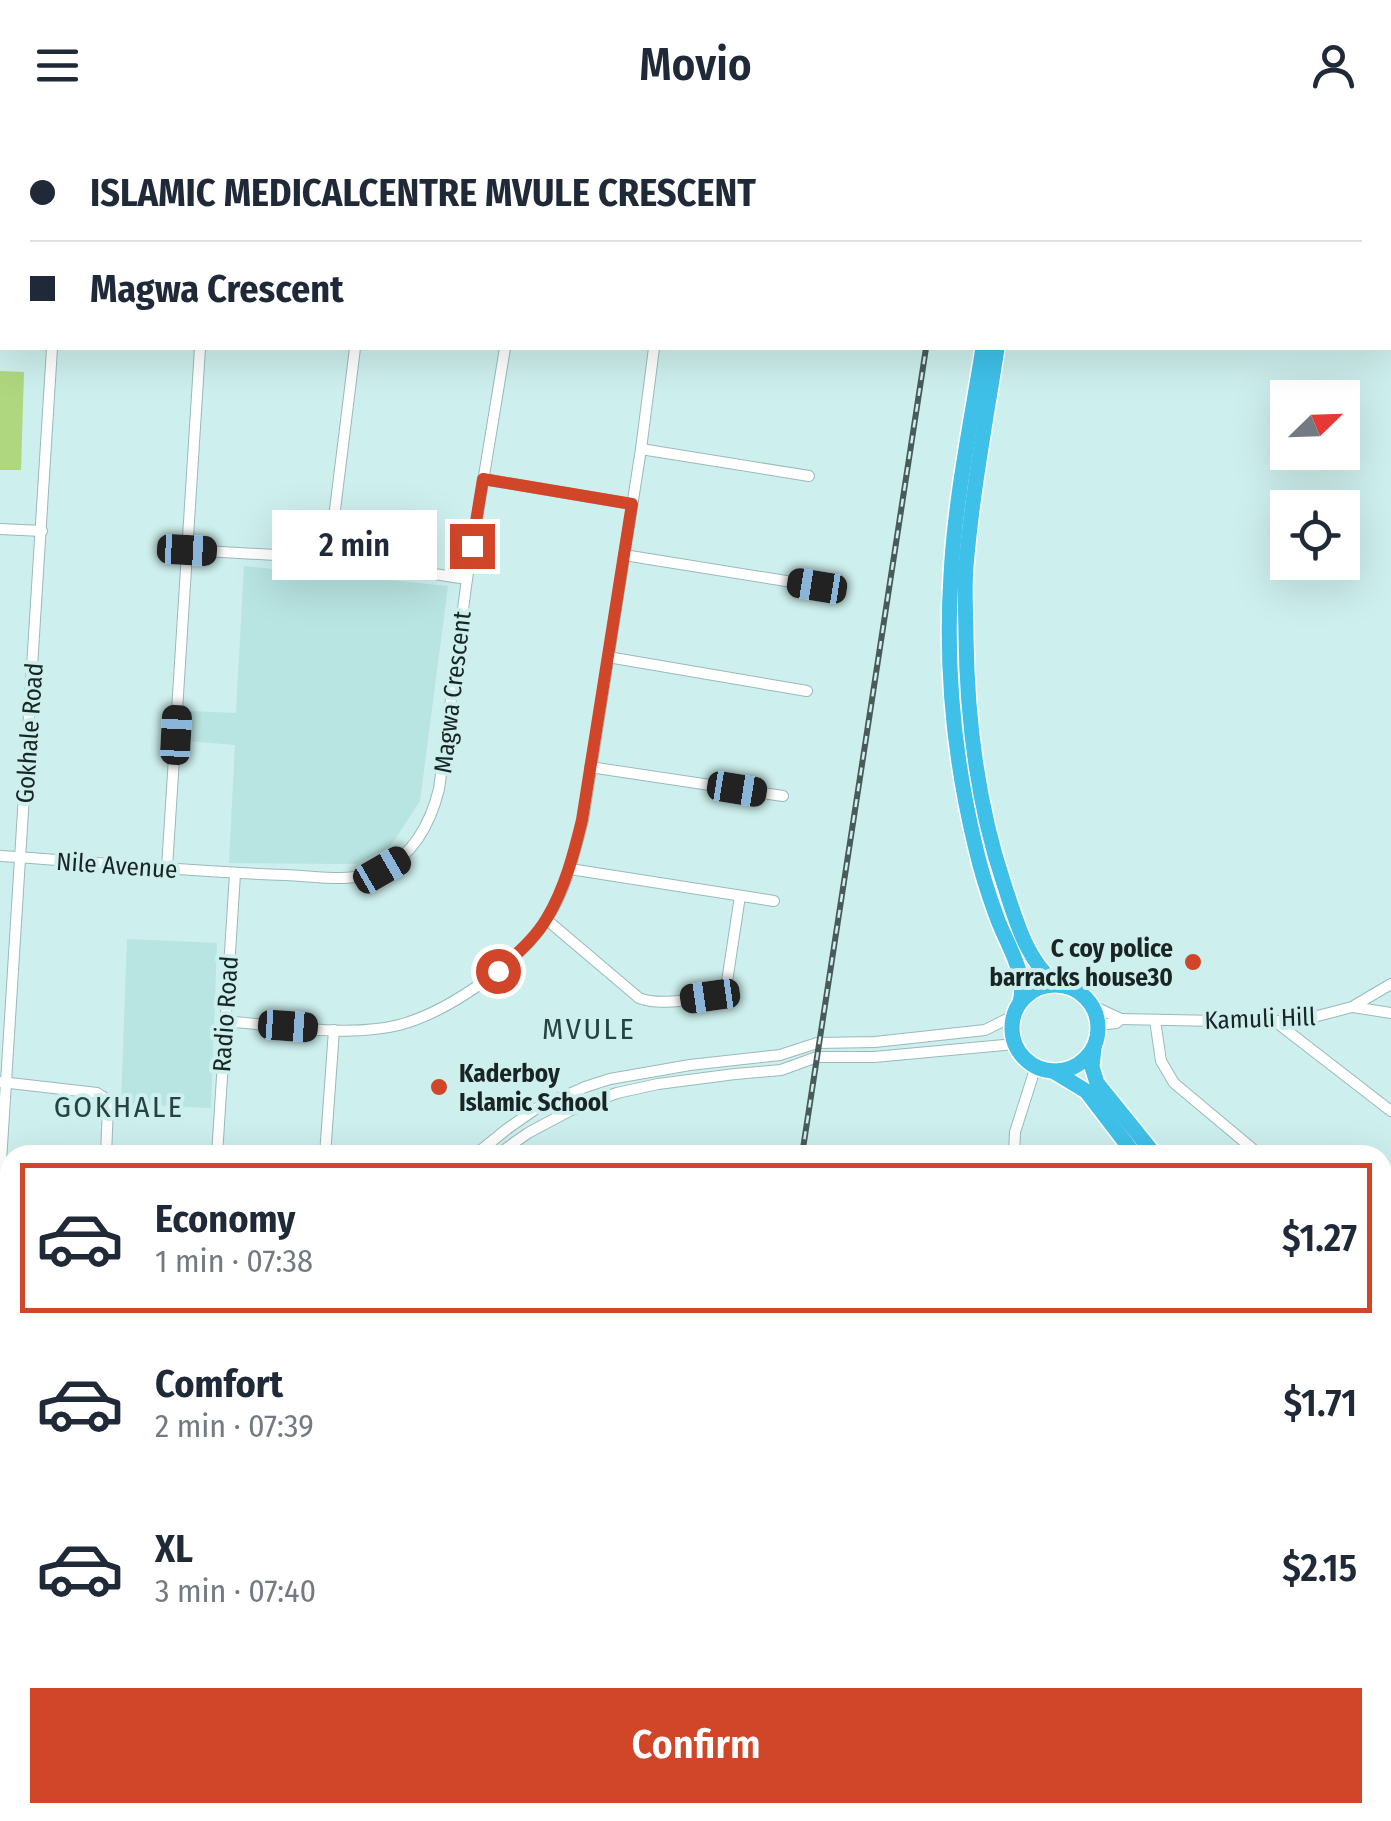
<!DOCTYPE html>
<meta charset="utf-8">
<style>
:root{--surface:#fff;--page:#f6f6f7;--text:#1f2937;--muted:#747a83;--line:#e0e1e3;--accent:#d14629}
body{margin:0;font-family:"Fira Sans Condensed",sans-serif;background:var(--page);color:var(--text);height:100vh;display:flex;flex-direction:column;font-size:38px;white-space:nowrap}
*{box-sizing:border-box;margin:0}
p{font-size:32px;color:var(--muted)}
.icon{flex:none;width:55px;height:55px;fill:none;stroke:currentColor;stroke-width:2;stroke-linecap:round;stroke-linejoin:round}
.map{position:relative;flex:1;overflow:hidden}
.side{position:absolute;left:0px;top:1015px;width:1392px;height:678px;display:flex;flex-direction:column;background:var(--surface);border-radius:30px 30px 0 0;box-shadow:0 10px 40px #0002}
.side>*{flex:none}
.hud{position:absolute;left:0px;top:0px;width:1392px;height:220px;box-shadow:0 10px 40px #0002;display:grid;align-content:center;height:220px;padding:0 30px;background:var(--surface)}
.needle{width:65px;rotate:67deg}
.buttons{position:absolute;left:1270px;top:250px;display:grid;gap:20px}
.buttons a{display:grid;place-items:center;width:90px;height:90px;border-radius:0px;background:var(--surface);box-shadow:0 10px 40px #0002;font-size:50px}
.end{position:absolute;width:45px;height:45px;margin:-22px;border:12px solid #d14629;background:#fff;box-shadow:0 0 0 5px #fff}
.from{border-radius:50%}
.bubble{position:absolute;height:70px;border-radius:0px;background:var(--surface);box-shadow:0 10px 40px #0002;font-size:32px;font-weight:600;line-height:70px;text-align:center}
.car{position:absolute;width:30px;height:60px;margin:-30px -15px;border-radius:12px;box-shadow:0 0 8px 2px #0007;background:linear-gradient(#222 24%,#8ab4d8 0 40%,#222 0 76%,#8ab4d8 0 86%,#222 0)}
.hud b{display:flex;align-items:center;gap:35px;height:95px;font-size:38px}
.hud b+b{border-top:2px solid var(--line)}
.hud i{width:25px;height:25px;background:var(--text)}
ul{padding:18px 0 0;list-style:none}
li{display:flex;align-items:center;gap:30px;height:150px;margin:0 20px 15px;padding:0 10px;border:5px solid transparent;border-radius:0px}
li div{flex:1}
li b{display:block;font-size:38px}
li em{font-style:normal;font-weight:600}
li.on{border-color:var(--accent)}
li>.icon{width:90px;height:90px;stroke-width:1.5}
.button{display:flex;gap:20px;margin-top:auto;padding:20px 30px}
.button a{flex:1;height:115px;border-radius:0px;background:var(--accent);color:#fff;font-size:40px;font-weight:600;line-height:115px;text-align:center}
header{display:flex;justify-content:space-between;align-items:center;height:130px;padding:0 30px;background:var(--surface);font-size:45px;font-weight:600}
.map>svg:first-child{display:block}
</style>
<header><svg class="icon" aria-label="menu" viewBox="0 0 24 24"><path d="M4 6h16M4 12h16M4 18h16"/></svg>Movio<svg class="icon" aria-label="person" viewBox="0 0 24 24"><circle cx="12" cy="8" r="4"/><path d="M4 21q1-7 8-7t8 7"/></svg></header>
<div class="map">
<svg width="1391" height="1691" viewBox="0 0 1391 1691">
<defs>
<pattern id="industrial-furrows" width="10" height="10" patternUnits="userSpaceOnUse" patternTransform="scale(2.5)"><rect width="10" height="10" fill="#b8e4e1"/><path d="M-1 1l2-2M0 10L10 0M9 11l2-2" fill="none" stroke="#9dc3c1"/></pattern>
</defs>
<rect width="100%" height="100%" fill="#cdefed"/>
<g fill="#b8e4e1">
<polygon points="244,436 448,456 420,671 390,717 356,734 229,733 235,615 188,611 189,581 236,583"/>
<polygon points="127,809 217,813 211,978 121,974"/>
<polygon points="6,1226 10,1226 10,1505 0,1503 0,1299"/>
<rect x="1135" y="1683" width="102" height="8"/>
</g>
<g fill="url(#industrial-furrows)">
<polygon points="68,1682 171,1683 177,1691 55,1691"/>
<polygon points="768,1682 985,1682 985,1683 984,1691 767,1691"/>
<polygon points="188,1683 348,1683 354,1691 193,1691"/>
<polygon points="431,1683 487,1684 734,1689 734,1691 430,1691"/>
</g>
<polygon fill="#afd77f" points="0,241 24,242 21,340 0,340"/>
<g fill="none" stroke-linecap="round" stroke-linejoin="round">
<defs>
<g id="minor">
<polyline points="156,0 157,2"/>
<polyline points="231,2 232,0"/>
<polyline points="537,2 537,0"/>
<polyline points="682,2 682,0"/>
<polyline points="802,2 803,0"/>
<polyline points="921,2 922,0"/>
<polyline points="641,319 809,346"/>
<polyline points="483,349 631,374"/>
<polyline points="0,399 42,401"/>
<polyline points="187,420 329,428 467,449"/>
<polyline points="624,425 817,456"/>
<polyline points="329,428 355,218"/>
<polyline points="608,527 807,561"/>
<polyline points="590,637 783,666"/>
<path d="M0,726C95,732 190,742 285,745C318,746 354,754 384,739C415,723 431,691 439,659L467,449L505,218"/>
<polyline points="167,738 200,218"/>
<polyline points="570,739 774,771"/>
<path d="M547,790L639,868C658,876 710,870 726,858L740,766"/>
<polyline points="1091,875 1121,889 1116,893 1098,895"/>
<polyline points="1353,877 1391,883"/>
<polyline points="1121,889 1265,892 1306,889 1352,877 1391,854"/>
<polyline points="1155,890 1161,931 1174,953 1260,1025"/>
<path d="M224,891C276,895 348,908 399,895C448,882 519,833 546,790C566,761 574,724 583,690L641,319L654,218"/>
<polyline points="1276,892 1391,981"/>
<polyline points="1,952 97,963 105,968 108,976 106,1025"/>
<polyline points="217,1025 235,744"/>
<polyline points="325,1025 334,900"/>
<polyline points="475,1025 507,999 537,978 585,957 610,949 690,935 780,925 817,913 875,912 985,900 1013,886"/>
<polyline points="497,1025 528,1003 571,980 617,963 658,954 735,944 781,940 817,927 874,927 1015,914"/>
<polyline points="1014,1025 1015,1002 1036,936"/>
<polyline points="0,1048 52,218"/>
<polyline points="1382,1121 1391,1126"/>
<polyline points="0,1141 10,1142"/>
<polyline points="0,1195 10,1196"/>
<polyline points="0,1214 10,1214"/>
<polyline points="0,1648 10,1641"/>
<polyline points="1382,1663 1391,1663"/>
<polyline points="0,1666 10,1659"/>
<polyline points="179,1682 185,1691"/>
<polyline points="368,1691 380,1682"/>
<polyline points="406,1691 418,1682"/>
<polyline points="751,1691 751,1682"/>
<polyline points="1245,1691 1245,1682"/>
</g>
<g id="highway">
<polyline points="1018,2 1019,0"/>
<polyline points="1033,2 1033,0"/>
<path d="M983,218C971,293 955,369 951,445C945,538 954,629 976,719C981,741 988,763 996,785C1005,812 1028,843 1020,872"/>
<path d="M997,218C986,290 972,363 966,437C964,460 966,483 966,506C967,591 977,673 1004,754C1016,790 1026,830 1056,854"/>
<circle cx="1055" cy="898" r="43"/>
<polyline points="1094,918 1092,937 1097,953 1155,1025"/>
<polyline points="1053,941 1086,961 1135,1025"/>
<polyline points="1382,1211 1391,1216"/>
<polyline points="1382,1230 1391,1235"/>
</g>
</defs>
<use href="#minor" stroke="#9abab9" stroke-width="12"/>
<use href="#highway" stroke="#fff" stroke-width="18"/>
<use href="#minor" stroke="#fff" stroke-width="10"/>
<use href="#highway" stroke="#3fc0e9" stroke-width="15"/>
<defs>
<g id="rail">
<polyline points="959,2 960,0"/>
<polyline points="802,1025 926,218"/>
<polyline points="1382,1415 1391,1416"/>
<polyline points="25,1691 37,1682"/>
</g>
</defs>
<use href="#rail" stroke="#485b5a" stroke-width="6"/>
<use href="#rail" stroke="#cdefed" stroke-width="2.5" stroke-dasharray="8" stroke-linecap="butt"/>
</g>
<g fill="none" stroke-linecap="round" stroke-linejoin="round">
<path stroke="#d14629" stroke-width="12" d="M472,416L483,349L632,374L582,690C574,723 565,758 547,788C535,809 515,825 498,841"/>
</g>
<g fill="#d14629" stroke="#cdefed" stroke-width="4">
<circle cx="1193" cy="832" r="10"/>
<circle cx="439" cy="957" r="10"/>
</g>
<g text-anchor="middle" stroke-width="8" stroke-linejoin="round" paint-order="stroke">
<g font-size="25" fill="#182524" stroke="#cdefed">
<text transform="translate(452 562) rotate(-83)" y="9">Magwa Crescent</text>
<text transform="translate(29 603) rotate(-86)" y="9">Gokhale Road</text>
<text transform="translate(117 735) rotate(4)" y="9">Nile Avenue</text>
<text transform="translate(225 884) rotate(-86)" y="9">Radio Road</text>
<text transform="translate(1260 888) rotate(-2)" y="9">Kamuli Hill</text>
</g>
<g font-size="25" font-weight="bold" fill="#182524" stroke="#cdefed" text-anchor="end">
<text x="1173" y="827">C coy police<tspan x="1173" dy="29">barracks house30</tspan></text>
<text x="459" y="952" text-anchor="start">Kaderboy<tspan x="459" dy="29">Islamic School</tspan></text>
</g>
<g font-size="30" letter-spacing="2.5" fill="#254341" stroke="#cdefed">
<text x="589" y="909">MVULE</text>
<text x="119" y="987">GOKHALE</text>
</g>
</g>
</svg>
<div class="buttons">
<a><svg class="needle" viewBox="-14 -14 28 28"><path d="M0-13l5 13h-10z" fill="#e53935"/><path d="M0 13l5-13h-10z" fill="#747a83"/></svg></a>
<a><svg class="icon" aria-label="locate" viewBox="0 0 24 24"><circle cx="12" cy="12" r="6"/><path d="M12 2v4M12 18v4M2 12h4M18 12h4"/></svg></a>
</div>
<i class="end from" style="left:498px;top:841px"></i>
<i class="end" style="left:472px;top:416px"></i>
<div class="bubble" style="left:272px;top:380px;width:165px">2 min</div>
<i class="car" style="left:187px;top:420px;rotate:93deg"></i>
<i class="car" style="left:817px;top:456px;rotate:279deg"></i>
<i class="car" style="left:176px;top:605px;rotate:3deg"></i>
<i class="car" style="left:737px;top:659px;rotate:99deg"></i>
<i class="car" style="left:382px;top:740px;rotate:60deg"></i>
<i class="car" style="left:710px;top:866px;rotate:262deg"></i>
<i class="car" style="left:288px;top:896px;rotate:94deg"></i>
<div class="hud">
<b><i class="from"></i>ISLAMIC MEDICALCENTRE MVULE CRESCENT</b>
<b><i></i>Magwa Crescent</b>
</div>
<section class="side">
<ul>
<li class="on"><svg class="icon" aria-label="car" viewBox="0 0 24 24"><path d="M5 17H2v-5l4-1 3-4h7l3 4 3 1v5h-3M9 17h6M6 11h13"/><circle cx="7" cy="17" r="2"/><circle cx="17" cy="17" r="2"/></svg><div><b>Economy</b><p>1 min · 07:38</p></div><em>$1.27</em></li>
<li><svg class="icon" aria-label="car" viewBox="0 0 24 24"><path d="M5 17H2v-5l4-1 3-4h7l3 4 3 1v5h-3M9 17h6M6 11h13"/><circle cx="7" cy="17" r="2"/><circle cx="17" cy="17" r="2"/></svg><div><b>Comfort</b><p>2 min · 07:39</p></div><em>$1.71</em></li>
<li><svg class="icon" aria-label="car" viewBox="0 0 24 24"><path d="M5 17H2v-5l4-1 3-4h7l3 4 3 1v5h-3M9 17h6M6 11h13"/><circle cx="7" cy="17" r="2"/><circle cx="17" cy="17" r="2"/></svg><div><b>XL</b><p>3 min · 07:40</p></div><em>$2.15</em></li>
</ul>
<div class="button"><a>Confirm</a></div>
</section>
</div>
